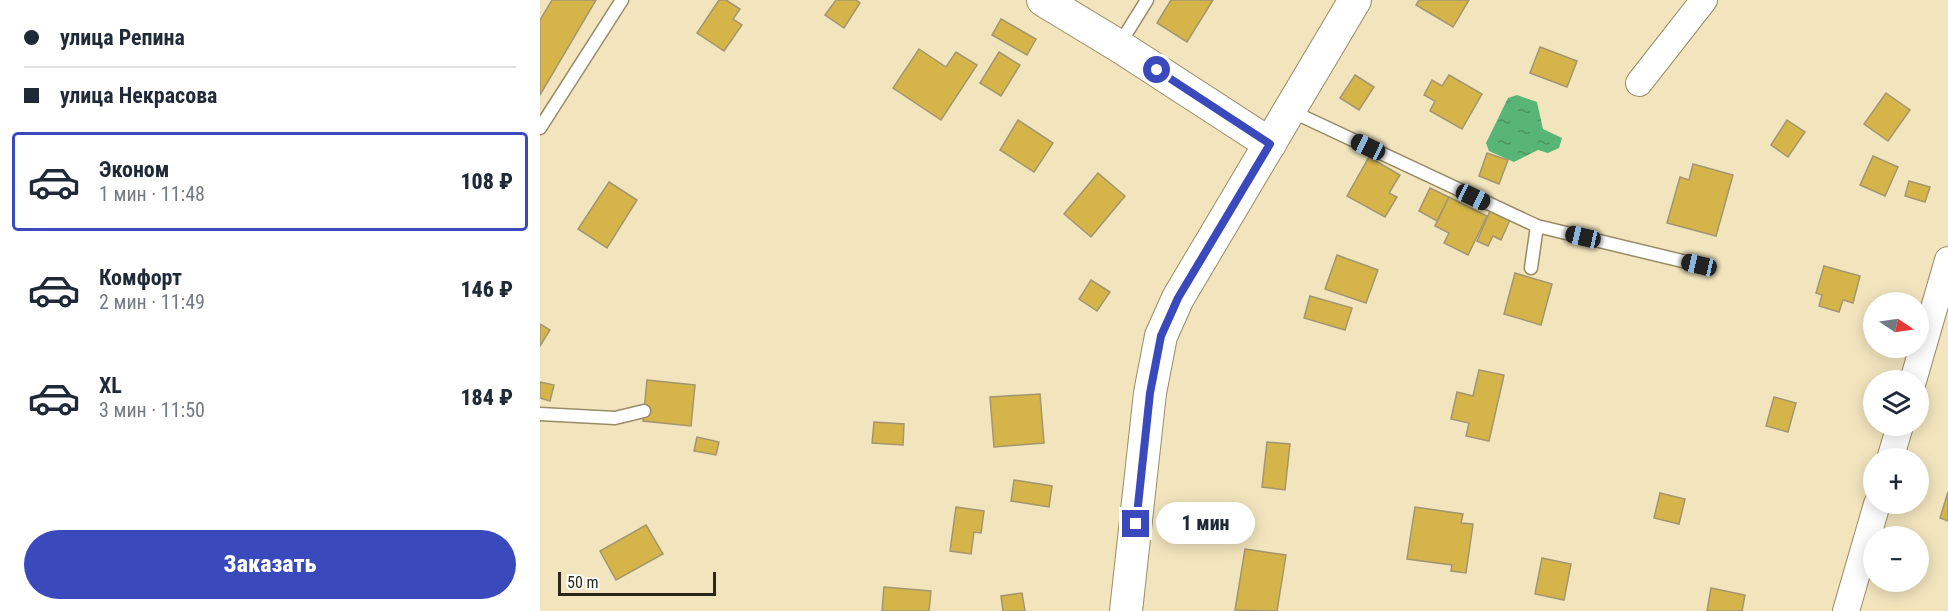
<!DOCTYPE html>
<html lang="ru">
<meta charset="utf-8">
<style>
:root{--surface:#fff;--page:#f2f2f3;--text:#1f2937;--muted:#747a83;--line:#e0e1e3;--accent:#3a4abd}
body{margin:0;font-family:"Roboto Condensed",sans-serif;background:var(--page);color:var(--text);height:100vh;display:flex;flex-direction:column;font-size:22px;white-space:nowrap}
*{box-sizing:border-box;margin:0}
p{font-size:20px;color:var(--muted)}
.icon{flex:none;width:33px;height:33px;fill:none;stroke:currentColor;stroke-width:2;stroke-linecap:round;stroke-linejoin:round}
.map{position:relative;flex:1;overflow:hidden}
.panel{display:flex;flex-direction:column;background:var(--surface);width:540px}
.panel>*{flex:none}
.guide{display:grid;align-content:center;height:132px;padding:0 24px;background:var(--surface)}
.needle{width:39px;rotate:103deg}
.controls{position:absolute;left:1323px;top:292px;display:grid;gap:12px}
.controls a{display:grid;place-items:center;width:66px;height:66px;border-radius:50%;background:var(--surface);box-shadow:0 3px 15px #0003;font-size:30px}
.scale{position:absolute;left:18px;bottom:15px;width:158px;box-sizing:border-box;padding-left:6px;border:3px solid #2c2718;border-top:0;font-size:16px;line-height:21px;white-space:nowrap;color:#2c2718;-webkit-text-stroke:4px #fff;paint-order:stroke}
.end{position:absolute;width:27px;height:27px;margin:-14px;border:8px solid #3a4abd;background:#fff;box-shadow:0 0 0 3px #fff}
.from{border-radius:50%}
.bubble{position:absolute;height:42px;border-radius:21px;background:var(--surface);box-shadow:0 3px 15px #0003;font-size:20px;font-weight:800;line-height:42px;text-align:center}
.car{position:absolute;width:18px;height:36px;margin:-18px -9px;border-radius:8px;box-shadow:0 0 4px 2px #0007;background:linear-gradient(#222 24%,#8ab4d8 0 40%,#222 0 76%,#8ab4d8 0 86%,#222 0)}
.guide b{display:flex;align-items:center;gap:21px;height:57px;font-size:22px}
.guide b+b{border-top:2px solid var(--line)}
.guide i{width:15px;height:15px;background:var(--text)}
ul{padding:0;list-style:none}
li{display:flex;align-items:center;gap:18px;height:99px;margin:0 12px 9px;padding:0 12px;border:3px solid transparent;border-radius:6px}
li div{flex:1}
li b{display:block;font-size:22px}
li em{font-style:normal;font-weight:800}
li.selected{border-color:var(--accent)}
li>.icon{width:54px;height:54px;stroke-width:1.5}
.button{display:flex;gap:12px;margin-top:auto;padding:12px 24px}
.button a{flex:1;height:69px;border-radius:36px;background:var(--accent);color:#fff;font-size:24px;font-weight:800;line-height:69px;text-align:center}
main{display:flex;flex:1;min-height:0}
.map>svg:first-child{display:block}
</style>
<main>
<section class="panel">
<div class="guide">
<b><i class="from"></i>улица Репина</b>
<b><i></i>улица Некрасова</b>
</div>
<ul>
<li class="selected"><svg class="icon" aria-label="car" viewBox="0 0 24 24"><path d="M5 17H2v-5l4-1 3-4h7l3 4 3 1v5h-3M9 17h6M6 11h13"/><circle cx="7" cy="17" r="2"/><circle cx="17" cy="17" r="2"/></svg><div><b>Эконом</b><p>1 мин · 11:48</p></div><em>108 ₽</em></li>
<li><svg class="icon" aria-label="car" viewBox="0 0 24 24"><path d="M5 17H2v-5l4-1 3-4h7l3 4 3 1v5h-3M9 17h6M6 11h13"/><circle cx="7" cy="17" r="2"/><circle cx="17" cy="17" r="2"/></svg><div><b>Комфорт</b><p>2 мин · 11:49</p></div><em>146 ₽</em></li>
<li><svg class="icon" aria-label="car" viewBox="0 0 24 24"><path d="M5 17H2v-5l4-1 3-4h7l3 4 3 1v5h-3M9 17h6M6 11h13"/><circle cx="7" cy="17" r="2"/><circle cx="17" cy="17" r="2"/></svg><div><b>XL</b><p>3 мин · 11:50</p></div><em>184 ₽</em></li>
</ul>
<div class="button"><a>Заказать</a></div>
</section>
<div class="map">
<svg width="1408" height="611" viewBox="0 0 1408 611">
<defs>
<pattern id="water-ripples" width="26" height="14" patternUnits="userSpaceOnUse" patternTransform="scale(1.5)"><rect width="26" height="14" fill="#59b575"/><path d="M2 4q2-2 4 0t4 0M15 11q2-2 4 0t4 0" fill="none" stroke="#4a935f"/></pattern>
</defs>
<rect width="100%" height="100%" fill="#f2e5be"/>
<polygon fill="url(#water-ripples)" points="977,95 997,102 1003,129 1022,138 1019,148 1008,153 998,150 974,162 949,151 946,143 968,98"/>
<g fill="#d5b44a" stroke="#a29671" stroke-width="1.5">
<polygon points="12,0 56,0 0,95 0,20"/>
<polygon points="179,0 186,0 200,9 193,19 202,25 184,51 157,33"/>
<polygon points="296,0 316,0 320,3 304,28 285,15"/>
<polygon points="631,0 673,0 647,42 617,23"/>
<polygon points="879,0 929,0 913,27 876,5"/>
<polygon points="461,19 496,39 487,55 452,35"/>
<polygon points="1000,47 1037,61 1027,87 990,73"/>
<polygon points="379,49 406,67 416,52 437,65 401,120 353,88"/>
<polygon points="459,52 480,65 461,96 440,83"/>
<polygon points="815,75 834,87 819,110 800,98"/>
<polygon points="909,75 942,94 922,129 890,111 895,101 884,95 892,80 902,86"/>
<polygon points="1346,93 1370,110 1348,141 1324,124"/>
<polygon points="478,120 513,143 494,172 460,150"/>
<polygon points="1247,120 1265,132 1248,157 1231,145"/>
<polygon points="947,153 968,160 959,184 939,176"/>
<polygon points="1333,156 1358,167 1345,196 1320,185"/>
<polygon points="829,157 860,175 849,193 857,197 845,217 807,196"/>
<polygon points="1153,164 1193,175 1176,236 1127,223 1140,177 1149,180"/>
<polygon points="558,173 585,196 551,237 524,214"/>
<polygon points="1369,181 1390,187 1385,202 1365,196"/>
<polygon points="69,182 97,200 67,248 38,229"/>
<polygon points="890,188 909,197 897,221 879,211"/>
<polygon points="909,197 947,216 928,255 904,243 909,233 895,226"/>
<polygon points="950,211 970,220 961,240 953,236 948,246 937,241"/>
<polygon points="797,255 838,270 826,303 785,289"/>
<polygon points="1284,266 1320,276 1313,303 1303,300 1299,312 1279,306 1282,295 1276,293"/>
<polygon points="975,273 1012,284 1001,325 964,314"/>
<polygon points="551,280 570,292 557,311 539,299"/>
<polygon points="770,296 812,308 805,330 764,318"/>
<polygon points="0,324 10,330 0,346"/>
<polygon points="939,370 964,375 949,441 926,436 929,423 911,419 917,392 933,396"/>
<polygon points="107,380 155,385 151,426 103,421"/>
<polygon points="0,382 14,385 10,401 0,398"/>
<polygon points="500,394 504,443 454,447 450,397"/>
<polygon points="1234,397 1256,403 1248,432 1226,426"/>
<polygon points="334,422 364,424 363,445 332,443"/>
<polygon points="157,437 179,442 176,455 154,451"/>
<polygon points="727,442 750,444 745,490 722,487"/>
<polygon points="474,480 512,486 509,507 471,501"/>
<polygon points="1408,492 1408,521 1400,518"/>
<polygon points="1120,493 1145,499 1139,524 1114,518"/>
<polygon points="416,507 444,511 441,533 434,532 431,554 410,551"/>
<polygon points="875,507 923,514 921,523 933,524 926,573 911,571 912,565 867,559"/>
<polygon points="106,525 123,554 76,580 60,551"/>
<polygon points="705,549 746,555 737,611 695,610"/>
<polygon points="1002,558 1031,564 1024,600 995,594"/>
<polygon points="344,587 391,591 389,611 342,611"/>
<polygon points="1171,588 1205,595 1202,611 1167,611"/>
<polygon points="482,593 485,611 463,611 461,596"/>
</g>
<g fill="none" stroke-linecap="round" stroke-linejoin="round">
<defs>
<g id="service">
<polyline points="579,45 607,0"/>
<polyline points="751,111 997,226 991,268"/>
<polyline points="0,128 82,0"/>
<polyline points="997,226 1159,265"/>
<polyline points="0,414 75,418 104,411"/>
</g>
<g id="minor">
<polyline points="1099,83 1164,0"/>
<polyline points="1373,381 1408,260"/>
<polyline points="1350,459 1360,426"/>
<polyline points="1306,611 1337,504"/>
</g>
<g id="tertiary">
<polyline points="503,0 579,46 730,144"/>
<polyline points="586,611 610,393 621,336 638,298 815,0"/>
</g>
</defs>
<use href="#service" stroke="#988c67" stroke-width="15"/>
<use href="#minor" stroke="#988c67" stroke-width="28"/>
<use href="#tertiary" stroke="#988c67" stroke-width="34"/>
<use href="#service" stroke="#fff" stroke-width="12"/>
<use href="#minor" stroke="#fff" stroke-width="26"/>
<use href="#tertiary" stroke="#fff" stroke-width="32"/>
</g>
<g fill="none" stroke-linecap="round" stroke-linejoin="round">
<polyline stroke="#3a4abd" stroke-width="8" points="596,524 610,393 621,336 638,298 730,144 617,70"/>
</g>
</svg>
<div class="controls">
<a><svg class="needle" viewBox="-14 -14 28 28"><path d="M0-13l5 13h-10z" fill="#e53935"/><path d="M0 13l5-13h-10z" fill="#747a83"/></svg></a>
<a><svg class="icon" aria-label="layers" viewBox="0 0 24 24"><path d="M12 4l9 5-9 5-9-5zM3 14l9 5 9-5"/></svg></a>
<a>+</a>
<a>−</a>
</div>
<div class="scale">50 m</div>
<i class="end from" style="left:617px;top:70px"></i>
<i class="end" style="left:596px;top:524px"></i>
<div class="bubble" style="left:616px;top:502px;width:99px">1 мин</div>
<i class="car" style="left:828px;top:147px;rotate:295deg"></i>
<i class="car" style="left:933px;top:197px;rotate:115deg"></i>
<i class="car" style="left:1043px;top:237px;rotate:283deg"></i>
<i class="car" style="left:1159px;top:265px;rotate:283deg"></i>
</div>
</main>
